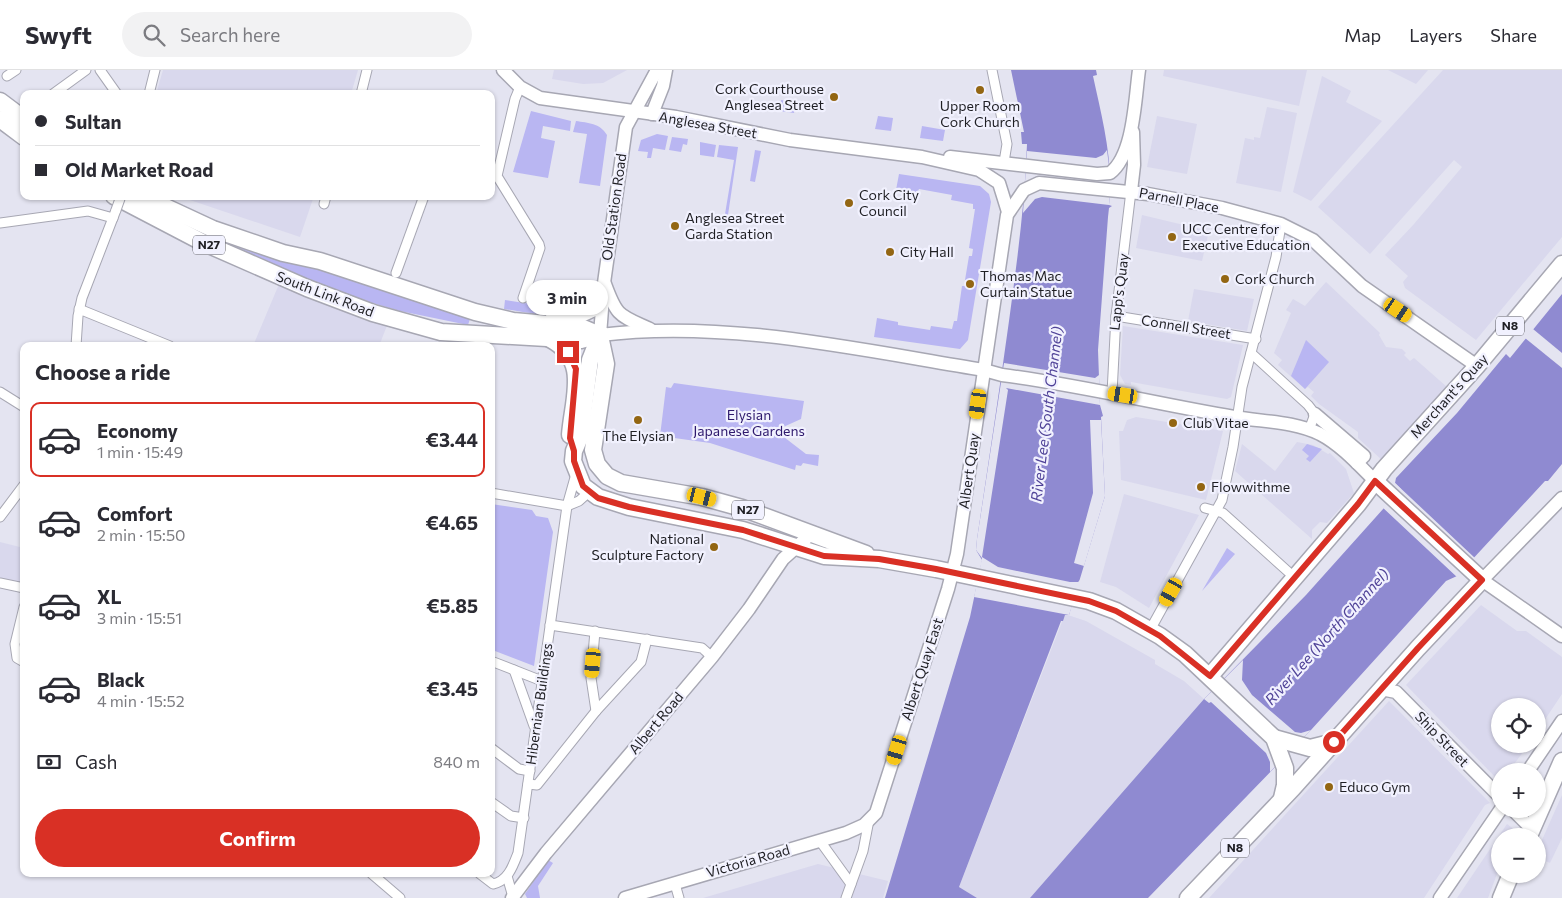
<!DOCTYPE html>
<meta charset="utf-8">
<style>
:root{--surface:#fff;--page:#f2f2f3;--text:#2b2b33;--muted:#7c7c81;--line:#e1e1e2;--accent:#d93025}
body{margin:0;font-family:Commissioner,sans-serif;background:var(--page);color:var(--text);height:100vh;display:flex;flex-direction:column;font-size:19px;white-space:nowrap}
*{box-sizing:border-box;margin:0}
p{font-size:16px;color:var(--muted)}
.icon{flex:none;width:28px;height:28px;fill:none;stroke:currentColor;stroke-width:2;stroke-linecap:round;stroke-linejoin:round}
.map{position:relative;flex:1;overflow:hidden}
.drawer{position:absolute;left:20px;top:272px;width:475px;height:535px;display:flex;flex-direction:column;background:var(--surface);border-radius:10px;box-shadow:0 1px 4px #0004}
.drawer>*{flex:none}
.top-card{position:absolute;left:20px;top:20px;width:475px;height:110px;border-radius:10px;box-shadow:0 1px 4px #0004;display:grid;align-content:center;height:110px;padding:0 15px;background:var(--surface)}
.buttons{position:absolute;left:1491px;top:628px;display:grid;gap:10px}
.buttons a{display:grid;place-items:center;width:55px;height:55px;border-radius:50%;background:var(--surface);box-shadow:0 1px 4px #0004;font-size:25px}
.end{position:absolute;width:22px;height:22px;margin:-11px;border:6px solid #d93025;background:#fff;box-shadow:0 0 0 2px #fff}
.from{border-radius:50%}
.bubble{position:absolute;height:35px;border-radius:18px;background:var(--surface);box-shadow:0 1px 4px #0004;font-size:16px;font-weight:700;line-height:35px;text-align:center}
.car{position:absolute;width:15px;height:30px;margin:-15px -8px;border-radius:6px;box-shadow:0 0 4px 1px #0007;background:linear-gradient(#f5c518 24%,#345 0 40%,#f5c518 0 76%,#345 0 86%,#f5c518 0)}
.top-card b{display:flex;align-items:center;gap:18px;height:48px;font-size:19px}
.top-card b+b{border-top:1px solid var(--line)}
.top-card i{width:12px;height:12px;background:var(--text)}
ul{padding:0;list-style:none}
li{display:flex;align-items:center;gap:15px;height:75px;margin:0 10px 8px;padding:0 5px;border:2px solid transparent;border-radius:10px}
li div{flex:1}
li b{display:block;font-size:19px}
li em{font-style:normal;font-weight:700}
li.active{border-color:var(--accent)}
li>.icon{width:45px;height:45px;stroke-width:1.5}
h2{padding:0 15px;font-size:22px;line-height:60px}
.pay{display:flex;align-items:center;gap:12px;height:55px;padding:0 15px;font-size:19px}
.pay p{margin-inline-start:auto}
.action{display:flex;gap:10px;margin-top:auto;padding:10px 15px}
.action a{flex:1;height:58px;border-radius:30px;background:var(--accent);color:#fff;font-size:20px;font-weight:700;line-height:58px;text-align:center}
header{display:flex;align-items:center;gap:30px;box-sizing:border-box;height:70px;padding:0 25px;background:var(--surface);border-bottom:1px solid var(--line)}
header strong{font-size:24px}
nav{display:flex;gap:28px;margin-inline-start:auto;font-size:18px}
.search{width:350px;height:45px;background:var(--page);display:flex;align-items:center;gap:12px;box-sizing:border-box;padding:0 18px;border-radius:28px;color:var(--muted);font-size:19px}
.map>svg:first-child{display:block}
</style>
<header>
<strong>Swyft</strong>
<div class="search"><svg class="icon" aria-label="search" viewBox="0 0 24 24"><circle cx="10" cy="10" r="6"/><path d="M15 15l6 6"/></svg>Search here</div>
<nav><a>Map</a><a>Layers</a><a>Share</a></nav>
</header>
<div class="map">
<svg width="1562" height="828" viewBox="0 0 1562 828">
<rect width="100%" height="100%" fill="#e4e4f1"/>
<g fill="#d9d8ed">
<polygon points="163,0 358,0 351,24 156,24"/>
<polygon points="554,0 627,0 603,13 583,14 552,9"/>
<polygon points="1164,0 1307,0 1299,36 1163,6"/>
<polygon points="1388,0 1428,0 1416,14"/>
<polygon points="1443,0 1562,0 1562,167 1476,270 1405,218 1403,212 1408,206 1385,185 1414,154 1462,97 1454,90 1370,184 1318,137"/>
<polygon points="1322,6 1351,21 1346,32 1382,51 1311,131 1293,122"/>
<polygon points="1267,37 1297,43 1281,122 1236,113 1245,68 1254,70 1254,67 1260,68"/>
<polygon points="1157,46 1197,54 1187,104 1147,97"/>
<polygon points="178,126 314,126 300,167"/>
<polygon points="1142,145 1209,161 1202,191 1136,178"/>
<polygon points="282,207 390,248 379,276 253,276"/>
<polygon points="1326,212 1380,263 1379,265 1386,277 1402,279 1406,283 1404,285 1410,291 1414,288 1447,317 1382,390 1358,368 1358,362 1319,334 1311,326 1314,322 1308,317 1305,319 1278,295 1282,290 1274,283 1291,243 1286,240 1293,229 1305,236"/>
<polygon points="1194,219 1254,229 1247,261 1188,251"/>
<polygon points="1123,256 1243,275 1231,327 1227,329 1131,312 1131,315 1125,314 1120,305"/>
<polygon points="1136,347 1223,361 1206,430 1121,410 1119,361 1123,361 1127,350"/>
<polygon points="1297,372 1313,375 1328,384 1330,383 1346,399 1354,423 1327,453 1320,452 1312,460 1312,469 1235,401 1242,374 1275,401"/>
<polygon points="1124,424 1199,445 1149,538 1116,517 1100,512"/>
<polygon points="0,472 24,478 24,514 0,509"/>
<polygon points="1481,535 1517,561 1526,561 1562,587 1562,624 1538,660 1538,636 1500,636 1500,674 1529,674 1509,701 1500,701 1500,712 1406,615"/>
<polygon points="1065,544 1086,551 1155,590 1155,594 1184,611 1204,629 1030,828 977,828 959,817"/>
<polygon points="1389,631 1490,733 1485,735 1424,828 1209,828"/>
<polygon points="1562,725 1562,768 1550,793 1538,788 1538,779"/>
<polygon points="1507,754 1515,760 1512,766 1500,766 1500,796 1488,828 1457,828"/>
<polygon points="818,794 888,811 883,828 703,828"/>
</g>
<g fill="#b9b6f2">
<polygon points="781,30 796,32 794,43 779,41"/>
<polygon points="531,41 571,51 570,61 543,56 541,68 555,71 548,108 513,102"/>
<polygon points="878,46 893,48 891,61 875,59"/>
<path d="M576,51C588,53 600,53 607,65L600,116L579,113L587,64L573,62Z"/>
<polygon points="922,56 945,60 943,71 920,68"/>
<polygon points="657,64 668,66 665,80 653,78 651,88 647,88 648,82 638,81 641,70"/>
<polygon points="672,67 688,69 687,75 683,74 681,82 669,80"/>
<polygon points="700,72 716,75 714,87 700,85"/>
<polygon points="719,75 738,77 728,145 725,144 734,90 717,87"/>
<polygon points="755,80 761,81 755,112 750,111"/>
<polygon points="899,104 980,116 989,124 991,132 968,270 960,279 874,267 877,248 898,252 898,255 930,260 931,256 952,259 954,251 957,251 962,216 967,216 968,210 965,210 969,186 972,186 973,179 969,178 975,139 973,139 973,134 951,130 952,125 919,119 917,123 896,120"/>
<polygon points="208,164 470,249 468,255 400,241 352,227 208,169"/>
<path d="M536,219L586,228L584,238C566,252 525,242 504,239L505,230L531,234Z"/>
<polygon points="1306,270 1329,292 1305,319 1291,306"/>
<polygon points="674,313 804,331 801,349 781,358 780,364 806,384 819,385 818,396 803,393 801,396 796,395 795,400 710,373 660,366 666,317 671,318"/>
<polygon points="1307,374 1322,379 1310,392 1306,389 1309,386 1302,380"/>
<polygon points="491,434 532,440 536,446 548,448 553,462 534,596 495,581 491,582"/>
<polygon points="1227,478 1235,484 1202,521"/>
<polygon points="548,790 553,793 538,816 540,828 527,828 525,824"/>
</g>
<g fill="#8f8ad1">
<path d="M1011,0H1096L1097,5L1093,6C1102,48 1114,92 1109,135L1112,136L1109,138L1108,147L1098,280L1100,335L1103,346L1101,347L1105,426L1069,545H1065L1063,551H1061L959,817L977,828H885L970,547L982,490L976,480L977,469C988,396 999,323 1009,251C1017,192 1025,133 1027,74H1022L1021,62H1024Z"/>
<polygon points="1562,224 1562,394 1548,411 1545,411 1457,506 1446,511 1311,660 1148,828 1030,828 1204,629 1306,525 1401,419 1395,413 1396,408 1457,343 1506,284 1510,288"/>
</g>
<g fill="#e4e4f1">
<polygon points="1107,80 1111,112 1109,135 1042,127 1035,129 1023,143 1027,81 1096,88 1103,85"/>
<polygon points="1533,259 1562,283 1562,298 1525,268"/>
<polygon points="1004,293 1095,308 1099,305 1100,335 1006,318 1008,320 982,487 998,497 1070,512 1078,512 1081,509 1069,545 974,527 982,488 976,480 977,469"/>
<polygon points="1090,350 1101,350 1105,426 1084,496 1074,493 1093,423"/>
<polygon points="1395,413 1476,489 1458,508 1381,436 1397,419 1394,415"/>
<polygon points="1243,590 1242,610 1252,625 1295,662 1301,663 1311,660 1270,702 1270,692 1266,683 1211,632 1209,633 1204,629"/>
</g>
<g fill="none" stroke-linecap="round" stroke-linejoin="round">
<defs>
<g id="street">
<polyline points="100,0 117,24"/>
<polyline points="992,0 1007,74 1004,92"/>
<polyline points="7,6 16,0"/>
<polyline points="520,17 515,29 497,106 539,174 540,178 523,228"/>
<polyline points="53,24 86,0"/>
<polyline points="149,24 155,0"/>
<polyline points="361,24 367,0"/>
<polyline points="324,134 326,126"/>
<polyline points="0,153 88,141 113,148"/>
<polyline points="396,203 424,126"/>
<polyline points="79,239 170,276"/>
<polyline points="1116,246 1256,269"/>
<polyline points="76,276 78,246 82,228 116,140"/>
<polyline points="1251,283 1308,335 1315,344 1309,360"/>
<polyline points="0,322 24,337"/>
<polyline points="1112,323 1116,246 1131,121"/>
<polyline points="491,423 567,436"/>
<polyline points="567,436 579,431 589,422"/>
<polyline points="1205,438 1223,443 1294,507"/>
<polyline points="0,447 24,415"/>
<polyline points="0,513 24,518"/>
<polyline points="24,537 15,574 17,588 24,592"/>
<polyline points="550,555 702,578 712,587"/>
<polyline points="1150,560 1222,430 1233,377 1242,317 1276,187 1281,154"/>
<polyline points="595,561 591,608 596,641"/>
<polyline points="491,591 542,611"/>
<polyline points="514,600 534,656"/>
<polyline points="491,678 519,699 530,701"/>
<polyline points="528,714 537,715 596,641 641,592 647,569"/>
<polyline points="491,732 511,746 524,748"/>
<polyline points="820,771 851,814"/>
<polyline points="372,804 400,828"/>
<path d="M480,804L493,814C508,811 513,796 518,783L567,436L576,404"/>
<polyline points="507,806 513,827"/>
<polyline points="675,814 679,828"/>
<polyline points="846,828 863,781 869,750"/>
</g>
<g id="secondary">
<polyline points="503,0 520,17 540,28 676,47 790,70 922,87 979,100 999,113 1008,142"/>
<path d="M657,0L626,57L604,213L600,265C725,249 860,280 984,300L1002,305C1080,315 1157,334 1234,347C1263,352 1293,351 1320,364C1341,375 1358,394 1375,411"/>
<polyline points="652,44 663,16 666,0"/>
<path d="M950,87L1097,104L1110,103C1134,85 1135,28 1139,0"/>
<polyline points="1131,121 1134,95 1133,62"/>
<path d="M605,214C617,247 619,245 650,259"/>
<polyline points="551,249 579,247 601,237"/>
<polyline points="1315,344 1364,386 1357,393"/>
<polyline points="1562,428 1482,510 1562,566"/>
<polyline points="1381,619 1396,622 1500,727"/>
<polyline points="1528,701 1562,651"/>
<polyline points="1512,739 1532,759"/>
<polyline points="512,828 546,783 712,587 749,539 783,489 812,463"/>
<polyline points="625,828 846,763 864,755 876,743 948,519 957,484 1007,145 1024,120 1039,113 1148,124 1222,138 1281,154 1313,170 1362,216 1477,296"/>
<polyline points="1440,828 1501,739"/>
</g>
<g id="highway">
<polyline points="0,31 24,49"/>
<polyline points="0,49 24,67"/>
<polyline points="114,126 202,172 307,218 373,243 441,262 581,270 600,265"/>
<polyline points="142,126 213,159 283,183 320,191 475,242 513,251 581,257 600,265"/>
<polyline points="600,265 590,290 580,367 574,381 573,391 583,416 598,427 629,437 743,460 824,486 879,489 936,499 1089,531 1116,541 1160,566 1185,584 1274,668 1285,698 1285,715 1282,728"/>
<polyline points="600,266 606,294 593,380 597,394 607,406 621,413 702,427 742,438 866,484"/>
<path d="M550,269C590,290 573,327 570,365"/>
<polyline points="1210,606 1358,434 1384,399 1477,296 1562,194"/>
<polyline points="1274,668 1310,678 1334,672"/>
<polyline points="1529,766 1562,691"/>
<polyline points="1188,828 1293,718 1418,578 1482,510 1375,411"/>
<polyline points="1501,828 1511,804"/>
</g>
</defs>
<use href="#street" stroke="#a7a7b3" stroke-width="11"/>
<use href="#secondary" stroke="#a7a7b3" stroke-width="15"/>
<use href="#highway" stroke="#a7a7b3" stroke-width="19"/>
<use href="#street" stroke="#fff" stroke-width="9"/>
<use href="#secondary" stroke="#fff" stroke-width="12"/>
<use href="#highway" stroke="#fff" stroke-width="16"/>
<defs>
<polyline id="street-bridge" points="116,140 121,126"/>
</defs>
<use href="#street-bridge" stroke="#a7a7b3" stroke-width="11" stroke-linecap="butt"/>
<use href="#street-bridge" stroke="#fff" stroke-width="9"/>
</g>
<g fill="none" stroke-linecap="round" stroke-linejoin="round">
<polyline stroke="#d93025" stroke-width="6" points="568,282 576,299 570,368 574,381 574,391 583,416 598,428 629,437 743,460 824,486 879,489 936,499 1089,531 1116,541 1160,566 1210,606 1358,434 1375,411 1482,510 1418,578 1334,672"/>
</g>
<g fill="#936613" stroke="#f1f1fe" stroke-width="2">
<circle cx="980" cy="20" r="5"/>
<circle cx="834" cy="27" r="5"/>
<circle cx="849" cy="133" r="5"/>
<circle cx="675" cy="156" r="5"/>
<circle cx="1172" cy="167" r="5"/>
<circle cx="890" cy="182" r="5"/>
<circle cx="1225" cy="209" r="5"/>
<circle cx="970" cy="214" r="5"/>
<circle cx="638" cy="350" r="5"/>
<circle cx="1173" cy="353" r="5"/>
<circle cx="1201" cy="417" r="5"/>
<circle cx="714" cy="477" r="5"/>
<circle cx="1329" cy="717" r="5"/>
</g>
<g text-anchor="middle" stroke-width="4.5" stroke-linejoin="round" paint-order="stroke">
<g fill="#f1f1fe" stroke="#5e5e65" stroke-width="1">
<rect x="193" y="165.5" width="32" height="19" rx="4"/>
<rect x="1496" y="246.5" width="28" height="19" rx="4"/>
<rect x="732" y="430.5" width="32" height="19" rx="4"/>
<rect x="1221" y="768.5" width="28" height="19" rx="4"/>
</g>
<g font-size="12" font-weight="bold" fill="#1f1f24">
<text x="209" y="179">N27</text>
<text x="1510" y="260">N8</text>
<text x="748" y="444">N27</text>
<text x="1235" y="782">N8</text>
</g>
<g font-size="14" fill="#1f1f24" stroke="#f1f1fe" text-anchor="start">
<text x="824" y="24" text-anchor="end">Cork Courthouse<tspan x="824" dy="16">Anglesea Street</tspan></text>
<text x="980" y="41" text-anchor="middle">Upper Room<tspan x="980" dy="16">Cork Church</tspan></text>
<text x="859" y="130">Cork City<tspan x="859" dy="16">Council</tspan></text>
<text x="685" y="153">Anglesea Street<tspan x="685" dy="16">Garda Station</tspan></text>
<text x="1182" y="164">UCC Centre for<tspan x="1182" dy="16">Executive Education</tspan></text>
<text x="900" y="187">City Hall</text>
<text x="980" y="211">Thomas Mac<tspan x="980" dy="16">Curtain Statue</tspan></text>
<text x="1235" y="214">Cork Church</text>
<text x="1183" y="358">Club Vitae</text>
<text x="638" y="371" text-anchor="middle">The Elysian</text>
<text x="1211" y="422">Flowwithme</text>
<text x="704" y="474" text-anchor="end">National<tspan x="704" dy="16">Sculpture Factory</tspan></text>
<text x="1339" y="722">Educo Gym</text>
</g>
<g font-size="14" fill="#1f1f24" stroke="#f1f1fe">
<text transform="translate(708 55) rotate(10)" y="5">Anglesea Street</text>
<text transform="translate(1179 130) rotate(11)" y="5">Parnell Place</text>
<text transform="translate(614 137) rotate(-82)" y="5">Old Station Road</text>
<text transform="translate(1119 222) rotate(-83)" y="5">Lapp's Quay</text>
<text transform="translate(325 224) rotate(21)" y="5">South Link Road</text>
<text transform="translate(1186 257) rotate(9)" y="5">Connell Street</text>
<text transform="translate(1449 326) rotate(-48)" y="5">Merchant's Quay</text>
<text transform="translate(969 401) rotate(-82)" y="5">Albert Quay</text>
<text transform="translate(922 599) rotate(-72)" y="5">Albert Quay East</text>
<text transform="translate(539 634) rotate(-82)" y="5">Hibernian Buildings</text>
<text transform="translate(656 653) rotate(-50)" y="5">Albert Road</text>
<text transform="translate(1442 669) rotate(46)" y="5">Ship Street</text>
<text transform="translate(748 791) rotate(-16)" y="5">Victoria Road</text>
</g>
<g font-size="14" fill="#2e196d" stroke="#f1f1fe">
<text x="749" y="350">Elysian<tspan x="749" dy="16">Japanese Gardens</tspan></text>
</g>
<g font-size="15" font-style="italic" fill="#504398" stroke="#f1f1fe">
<text transform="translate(1047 344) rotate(-83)" y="5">River Lee (South Channel)</text>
<text transform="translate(1327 567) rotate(-48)" y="5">River Lee (North Channel)</text>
</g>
</g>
</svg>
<div class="buttons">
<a><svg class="icon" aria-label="locate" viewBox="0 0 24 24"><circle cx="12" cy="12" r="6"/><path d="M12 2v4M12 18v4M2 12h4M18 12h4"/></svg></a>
<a>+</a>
<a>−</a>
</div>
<i class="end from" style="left:1334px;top:672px"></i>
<i class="end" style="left:568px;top:282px"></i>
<div class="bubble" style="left:526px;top:210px;width:82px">3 min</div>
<i class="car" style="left:1398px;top:240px;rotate:124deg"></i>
<i class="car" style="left:1123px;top:325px;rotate:279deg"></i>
<i class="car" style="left:978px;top:334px;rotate:188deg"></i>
<i class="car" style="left:702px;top:427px;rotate:104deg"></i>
<i class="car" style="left:1171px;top:522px;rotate:209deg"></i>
<i class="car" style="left:593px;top:593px;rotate:185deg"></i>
<i class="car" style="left:897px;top:680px;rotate:197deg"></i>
<div class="top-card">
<b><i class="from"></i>Sultan</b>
<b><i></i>Old Market Road</b>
</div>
<section class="drawer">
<h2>Choose a ride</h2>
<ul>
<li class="active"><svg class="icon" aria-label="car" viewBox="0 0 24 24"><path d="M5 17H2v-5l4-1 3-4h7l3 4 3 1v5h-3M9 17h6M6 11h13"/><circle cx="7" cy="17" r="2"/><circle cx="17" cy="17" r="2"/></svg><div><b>Economy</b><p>1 min · 15:49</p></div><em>€3.44</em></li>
<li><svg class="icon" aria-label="car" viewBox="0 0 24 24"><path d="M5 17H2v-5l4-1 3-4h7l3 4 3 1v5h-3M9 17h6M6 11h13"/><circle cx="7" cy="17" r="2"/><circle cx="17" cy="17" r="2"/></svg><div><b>Comfort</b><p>2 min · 15:50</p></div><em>€4.65</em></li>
<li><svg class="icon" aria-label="car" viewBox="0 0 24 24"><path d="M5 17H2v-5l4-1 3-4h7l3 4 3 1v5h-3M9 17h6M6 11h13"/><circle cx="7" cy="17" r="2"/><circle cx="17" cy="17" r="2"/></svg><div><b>XL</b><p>3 min · 15:51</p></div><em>€5.85</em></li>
<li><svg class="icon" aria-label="car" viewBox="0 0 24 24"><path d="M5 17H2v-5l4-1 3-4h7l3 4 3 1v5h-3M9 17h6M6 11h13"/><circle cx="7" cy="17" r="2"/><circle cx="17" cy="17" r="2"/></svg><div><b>Black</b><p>4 min · 15:52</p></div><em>€3.45</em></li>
</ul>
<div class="pay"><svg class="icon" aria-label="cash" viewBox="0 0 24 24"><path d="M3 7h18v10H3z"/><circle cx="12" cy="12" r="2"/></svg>Cash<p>840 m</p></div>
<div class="action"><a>Confirm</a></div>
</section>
</div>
